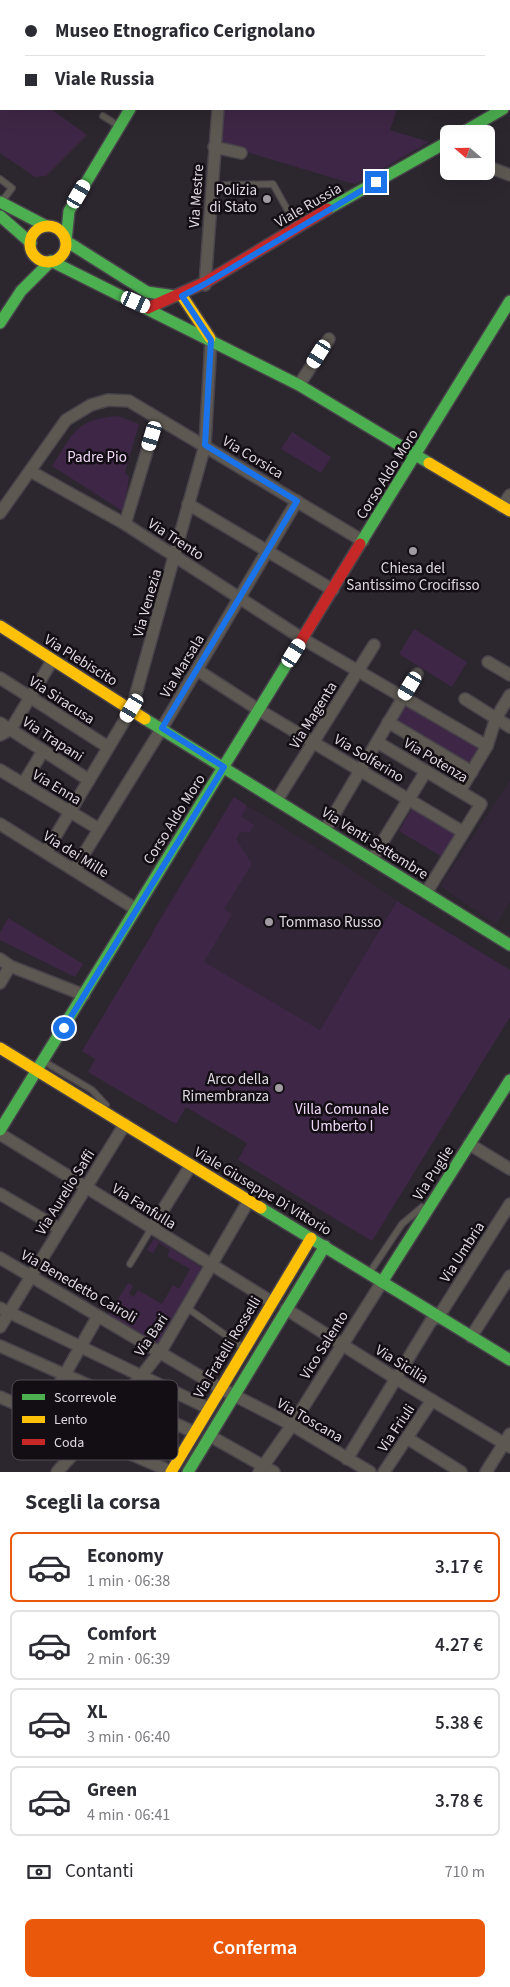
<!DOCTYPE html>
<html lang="it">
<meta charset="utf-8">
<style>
:root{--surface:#fff;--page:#f2f2f3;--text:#2b2b33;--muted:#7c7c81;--line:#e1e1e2;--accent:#ea580c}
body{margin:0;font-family:"Source Sans 3",sans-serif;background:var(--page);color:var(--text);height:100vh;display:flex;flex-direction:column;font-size:19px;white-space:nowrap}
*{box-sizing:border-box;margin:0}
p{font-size:16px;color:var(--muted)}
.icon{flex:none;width:28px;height:28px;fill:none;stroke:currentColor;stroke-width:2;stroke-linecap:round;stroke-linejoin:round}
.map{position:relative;height:1472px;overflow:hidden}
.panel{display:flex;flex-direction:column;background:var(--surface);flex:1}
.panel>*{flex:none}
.hud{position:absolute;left:0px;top:0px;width:510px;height:110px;box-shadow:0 5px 20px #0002;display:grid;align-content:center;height:110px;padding:0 25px;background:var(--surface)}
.needle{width:32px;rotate:290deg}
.fabs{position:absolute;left:440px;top:125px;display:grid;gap:10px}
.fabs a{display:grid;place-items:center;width:55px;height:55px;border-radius:8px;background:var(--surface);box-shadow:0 5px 20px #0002;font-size:25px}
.end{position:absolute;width:22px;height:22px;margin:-11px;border:6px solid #1a73e8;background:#fff;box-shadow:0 0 0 2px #fff}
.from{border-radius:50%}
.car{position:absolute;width:15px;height:30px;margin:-15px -8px;border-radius:6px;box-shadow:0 0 4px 1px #0007;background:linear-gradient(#fff 24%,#345 0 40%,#fff 0 76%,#345 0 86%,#fff 0)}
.hud b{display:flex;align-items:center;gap:18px;height:48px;font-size:19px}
.hud b+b{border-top:1px solid var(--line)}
.hud i{width:12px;height:12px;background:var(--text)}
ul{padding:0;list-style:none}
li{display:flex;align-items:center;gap:15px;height:70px;margin:0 10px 8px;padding:0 15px;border:2px solid var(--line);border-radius:8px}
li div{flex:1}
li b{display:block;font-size:19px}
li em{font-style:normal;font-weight:600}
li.on{border-color:var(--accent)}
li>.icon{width:45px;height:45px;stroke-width:1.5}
h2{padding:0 25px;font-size:22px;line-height:60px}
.pay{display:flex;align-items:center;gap:12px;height:55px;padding:0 25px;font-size:19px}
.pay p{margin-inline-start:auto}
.button{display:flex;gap:10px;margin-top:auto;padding:10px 25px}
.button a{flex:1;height:58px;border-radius:8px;background:var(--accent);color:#fff;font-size:20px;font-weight:600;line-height:58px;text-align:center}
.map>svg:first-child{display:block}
</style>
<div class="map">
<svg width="510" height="1472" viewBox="0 0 510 1472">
<rect width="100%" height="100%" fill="#2c262e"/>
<g fill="#332638">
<polygon points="510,781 510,902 496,924 440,886"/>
<polygon points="234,797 354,871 397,901 320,1030 151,932"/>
</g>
<g fill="#3e2746">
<polygon points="0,81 1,109 51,109 87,135 46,176 35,177 0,153"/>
<polygon points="223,109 397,109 390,130 429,142 356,184 350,183 220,144"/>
<path d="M118,416L139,424L125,472L129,477L124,512L52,466C74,433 75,419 118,416Z"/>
<polygon points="292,432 331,457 321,473 281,449"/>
<polygon points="414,629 467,662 452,687 399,654"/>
<polygon points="406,704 479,746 469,764 396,722"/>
<polygon points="234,797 247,806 241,817 254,825 250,832 240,832 236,839 252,864 224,909 232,914 204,962 320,1030 397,901 510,970 510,1017 372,1241 238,1160 247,1143 186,1107 176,1124 88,1072 95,1059 82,1051"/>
<polygon points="413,807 458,834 444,858 399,831"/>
<polygon points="8,918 83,964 75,977 0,940 0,933"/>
<polygon points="154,1238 203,1268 159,1344 108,1315 128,1283 133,1286 129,1294 134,1297 138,1290 162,1304 173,1285 179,1289 190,1269 167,1256 170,1250 159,1243 153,1253 147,1250"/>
</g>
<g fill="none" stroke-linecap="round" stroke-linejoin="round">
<defs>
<g id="lane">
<polyline points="103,116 119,126"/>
<polyline points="0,179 12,188 3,200"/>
<polyline points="223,185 273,184 297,227"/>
<polyline points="45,1062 92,1090 106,1105"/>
<polyline points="130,1264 151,1229"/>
<polyline points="370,1272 402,1224 422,1207"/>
<polyline points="190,1310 244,1348"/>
</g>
<g id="street">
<polyline points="282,0 286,1"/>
<polyline points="229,1 230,0"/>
<polyline points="214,147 241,153"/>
<polyline points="486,166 510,175"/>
<polyline points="205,285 218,109"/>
<polyline points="299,385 329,339"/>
<polyline points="30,471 125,524 303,639 487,746"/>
<polyline points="188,504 333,590"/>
<polyline points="502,507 510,495"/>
<polyline points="0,513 66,420 91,405 108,400 129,401 363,541"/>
<polyline points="125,524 157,418"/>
<polyline points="488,662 510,675"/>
<polyline points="197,670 259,710 463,832"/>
<polyline points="0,678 108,747"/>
<polyline points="465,699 510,727"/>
<polyline points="388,722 472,772"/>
<polyline points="0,723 89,780"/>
<polyline points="0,735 11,729 52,661"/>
<polyline points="377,742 481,804 426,893"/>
<polyline points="0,770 99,829"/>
<polyline points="23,784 43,751"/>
<polyline points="460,791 487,746 496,718 510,695"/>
<polyline points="277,800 374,645"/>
<polyline points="0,824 136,909"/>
<polyline points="325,830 417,674"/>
<polyline points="46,852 132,708 205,445 211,340"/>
<polyline points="372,859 426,771"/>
<polyline points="74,870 162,728 297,501"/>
<polyline points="0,959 10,966 84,995"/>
<polyline points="0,983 10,966"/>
<polyline points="0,1134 272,1302"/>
<polyline points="469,1144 510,1169"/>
<polyline points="0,1194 60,1229"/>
<polyline points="151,1229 191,1165"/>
<polyline points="0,1258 220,1388 292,1425 370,1472"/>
<polyline points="0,1308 208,1408"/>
<polyline points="286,1309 395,1378 510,1447"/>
<polyline points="0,1327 125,1124"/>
<polyline points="471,1337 510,1276"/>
<polyline points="0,1346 194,1432"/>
<polyline points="0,1397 172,1472"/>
<polyline points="52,1397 98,1316"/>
<polyline points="210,1436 274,1472"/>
<polyline points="407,1438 461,1472"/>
<polyline points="347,1459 431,1321 439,1316 510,1204"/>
<polyline points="57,1472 121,1401 161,1351 249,1200"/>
<polyline points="259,1472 292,1425 382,1282"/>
<polyline points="384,1472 432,1400"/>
<polyline points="486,1472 510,1434"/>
</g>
<g id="fast">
<polyline points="199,0 199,1"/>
<polyline points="460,134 503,109"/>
<polyline points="0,202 46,226"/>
<polyline points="328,209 449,141"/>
<polyline points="0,216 31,243"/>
<polyline points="66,241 69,211 130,109"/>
<polyline points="66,241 147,292 175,296"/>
<polyline points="51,261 299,385 429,463"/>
<polyline points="0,323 21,291 51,261"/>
<polyline points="360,544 510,301"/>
<polyline points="145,719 510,945"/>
<polyline points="0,1130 299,644"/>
<polyline points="261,1208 510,1360"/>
<polyline points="382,1282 510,1080"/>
<polyline points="188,1472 325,1246"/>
</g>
<g id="slow">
<circle cx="48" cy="244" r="18"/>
<polyline points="182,296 210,338"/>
<polyline points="429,463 510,511"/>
<polyline points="0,626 145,719"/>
<polyline points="0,1048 261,1208"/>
<polyline points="171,1472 311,1238"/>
</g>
<g id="jam">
<polyline points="148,308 206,282 328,209"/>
<polyline points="299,644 360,544"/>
</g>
</defs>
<use href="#lane" stroke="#48434a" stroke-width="8"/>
<use href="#street" stroke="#48434a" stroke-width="14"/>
<use href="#fast" stroke="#48434a" stroke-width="14"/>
<use href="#slow" stroke="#48434a" stroke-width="14"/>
<use href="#jam" stroke="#48434a" stroke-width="14"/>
<use href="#lane" stroke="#5d5952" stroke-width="5.5"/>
<use href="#street" stroke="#5d5952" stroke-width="11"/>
<use href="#fast" stroke="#4caf50" stroke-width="11"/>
<use href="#slow" stroke="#ffc107" stroke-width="11"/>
<use href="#jam" stroke="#c62828" stroke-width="11"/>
</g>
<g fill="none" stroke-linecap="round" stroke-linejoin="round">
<polyline stroke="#1a73e8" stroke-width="6" points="64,1028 224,767 162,728 297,501 205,445 211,340 182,296 205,284 376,182"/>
</g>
<g fill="#a09aa2" stroke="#130e14" stroke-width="2">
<circle cx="267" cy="199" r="5"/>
<circle cx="413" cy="551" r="5"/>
<circle cx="269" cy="922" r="5"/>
<circle cx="279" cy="1088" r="5"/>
</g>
<g text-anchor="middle" stroke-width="5" stroke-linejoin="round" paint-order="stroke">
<g font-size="15" fill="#dfd8e1" stroke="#130e14" text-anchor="end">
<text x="257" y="195">Polizia<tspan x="257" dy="17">di Stato</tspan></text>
<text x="413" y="573" text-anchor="middle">Chiesa del<tspan x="413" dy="17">Santissimo Crocifisso</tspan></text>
<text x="279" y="927" text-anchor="start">Tommaso Russo</text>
<text x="269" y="1084">Arco della<tspan x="269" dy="17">Rimembranza</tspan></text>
</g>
<g font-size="15" fill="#dfd8e1" stroke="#130e14">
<text transform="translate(196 196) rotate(-86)" y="5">Via Mestre</text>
<text transform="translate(308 205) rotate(-30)" y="5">Viale Russia</text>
<text transform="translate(253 457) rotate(31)" y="5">Via Corsica</text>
<text transform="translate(387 474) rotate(-58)" y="5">Corso Aldo Moro</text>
<text transform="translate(176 539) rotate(33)" y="5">Via Trento</text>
<text transform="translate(147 603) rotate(-74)" y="5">Via Venezia</text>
<text transform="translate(81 660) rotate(32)" y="5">Via Plebiscito</text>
<text transform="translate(182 666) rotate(-59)" y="5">Via Marsala</text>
<text transform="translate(62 700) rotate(33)" y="5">Via Siracusa</text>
<text transform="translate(313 715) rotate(-58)" y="5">Via Magenta</text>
<text transform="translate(53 739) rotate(33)" y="5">Via Trapani</text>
<text transform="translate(369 758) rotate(31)" y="5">Via Solferino</text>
<text transform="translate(436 760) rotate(31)" y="5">Via Potenza</text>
<text transform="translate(57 787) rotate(31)" y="5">Via Enna</text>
<text transform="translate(174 819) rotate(-58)" y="5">Corso Aldo Moro</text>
<text transform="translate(375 843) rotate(32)" y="5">Via Venti Settembre</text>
<text transform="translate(76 854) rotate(32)" y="5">Via dei Mille</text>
<text transform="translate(433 1173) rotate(-57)" y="5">Via Puglie</text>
<text transform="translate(263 1191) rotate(31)" y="5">Viale Giuseppe Di Vittorio</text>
<text transform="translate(65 1192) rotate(-58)" y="5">Via Aurelio Saffi</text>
<text transform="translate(144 1206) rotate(32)" y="5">Via Fanfulla</text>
<text transform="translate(462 1252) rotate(-57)" y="5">Via Umbria</text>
<text transform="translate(79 1286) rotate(30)" y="5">Via Benedetto Cairoli</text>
<text transform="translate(151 1335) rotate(-56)" y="5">Via Bari</text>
<text transform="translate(324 1345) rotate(-58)" y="5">Vico Salento</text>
<text transform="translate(227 1347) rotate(-59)" y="5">Via Fratelli Rosselli</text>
<text transform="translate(402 1364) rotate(32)" y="5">Via Sicilia</text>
<text transform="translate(310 1420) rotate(30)" y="5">Via Toscana</text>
<text transform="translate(396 1428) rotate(-56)" y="5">Via Friuli</text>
</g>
<g font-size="15" fill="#f1d9fa" stroke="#130e14">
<text x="97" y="462">Padre Pio</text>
<text x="342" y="1114">Villa Comunale<tspan x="342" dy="17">Umberto I</tspan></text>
</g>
</g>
<rect x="12" y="1380" width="166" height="80" rx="8" fill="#130e14" stroke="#504b52" stroke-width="1"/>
<rect x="22" y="1394" width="23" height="6" fill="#4caf50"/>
<rect x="22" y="1416" width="23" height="7" fill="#ffc107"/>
<rect x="22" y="1439" width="23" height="6" fill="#c62828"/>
<g font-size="14" fill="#dfd8e1">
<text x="54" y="1402">Scorrevole</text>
<text x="54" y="1424">Lento</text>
<text x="54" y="1447">Coda</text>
</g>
</svg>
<div class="fabs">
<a><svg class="needle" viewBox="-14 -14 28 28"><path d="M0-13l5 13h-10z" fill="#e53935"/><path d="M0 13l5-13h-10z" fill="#7c7c81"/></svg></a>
</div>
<i class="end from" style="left:64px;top:1028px"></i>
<i class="end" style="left:376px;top:182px"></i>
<i class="car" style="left:79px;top:194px;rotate:30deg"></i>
<i class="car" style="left:136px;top:302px;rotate:114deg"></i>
<i class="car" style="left:319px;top:354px;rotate:212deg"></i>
<i class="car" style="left:152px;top:436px;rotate:197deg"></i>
<i class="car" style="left:294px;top:653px;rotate:32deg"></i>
<i class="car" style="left:410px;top:686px;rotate:211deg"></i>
<i class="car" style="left:132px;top:708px;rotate:211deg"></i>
<div class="hud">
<b><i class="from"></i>Museo Etnografico Cerignolano</b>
<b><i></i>Viale Russia</b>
</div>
</div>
<section class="panel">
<h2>Scegli la corsa</h2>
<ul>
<li class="on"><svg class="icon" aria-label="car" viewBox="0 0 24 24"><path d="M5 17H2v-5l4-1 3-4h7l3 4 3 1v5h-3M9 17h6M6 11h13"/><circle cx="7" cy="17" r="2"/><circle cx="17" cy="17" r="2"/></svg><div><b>Economy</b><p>1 min · 06:38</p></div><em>3.17 €</em></li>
<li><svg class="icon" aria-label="car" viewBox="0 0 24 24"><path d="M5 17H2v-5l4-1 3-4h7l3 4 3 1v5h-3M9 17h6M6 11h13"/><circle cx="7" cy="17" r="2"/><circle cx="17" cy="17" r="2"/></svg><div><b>Comfort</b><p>2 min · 06:39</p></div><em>4.27 €</em></li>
<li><svg class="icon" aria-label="car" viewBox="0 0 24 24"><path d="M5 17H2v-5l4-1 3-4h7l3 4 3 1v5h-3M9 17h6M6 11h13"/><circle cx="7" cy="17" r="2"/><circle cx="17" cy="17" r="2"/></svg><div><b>XL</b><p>3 min · 06:40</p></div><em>5.38 €</em></li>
<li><svg class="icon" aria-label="car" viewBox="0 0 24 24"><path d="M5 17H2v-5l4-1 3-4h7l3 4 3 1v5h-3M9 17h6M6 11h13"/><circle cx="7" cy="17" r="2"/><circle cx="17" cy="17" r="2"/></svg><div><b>Green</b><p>4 min · 06:41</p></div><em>3.78 €</em></li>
</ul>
<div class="pay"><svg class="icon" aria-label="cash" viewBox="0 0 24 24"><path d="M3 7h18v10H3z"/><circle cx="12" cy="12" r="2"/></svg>Contanti<p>710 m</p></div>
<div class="button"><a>Conferma</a></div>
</section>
